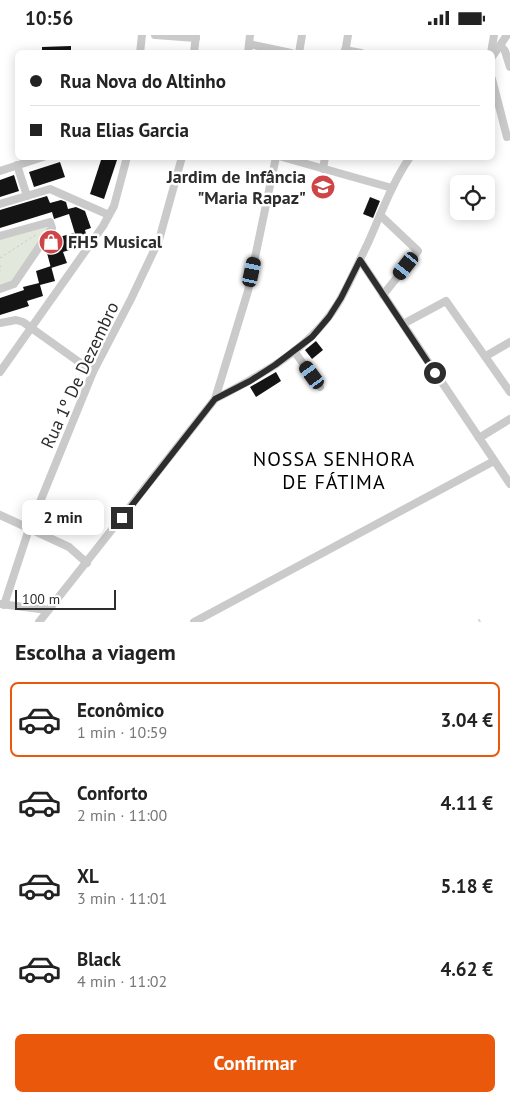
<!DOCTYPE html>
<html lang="pt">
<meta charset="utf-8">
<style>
:root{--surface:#fff;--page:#f6f6f6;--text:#222;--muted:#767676;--line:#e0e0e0;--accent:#ea580c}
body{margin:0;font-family:"PT Sans",sans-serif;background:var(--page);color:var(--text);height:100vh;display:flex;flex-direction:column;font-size:19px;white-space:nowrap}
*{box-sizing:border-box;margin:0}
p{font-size:16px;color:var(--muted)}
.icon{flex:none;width:28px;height:28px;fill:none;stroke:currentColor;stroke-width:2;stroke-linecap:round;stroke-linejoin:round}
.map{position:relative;height:587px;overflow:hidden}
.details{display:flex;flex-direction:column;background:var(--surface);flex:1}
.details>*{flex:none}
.guide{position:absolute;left:15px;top:15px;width:480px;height:110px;border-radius:8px;box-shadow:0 2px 12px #0003;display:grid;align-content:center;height:110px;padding:0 15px;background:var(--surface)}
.tools{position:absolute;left:450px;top:140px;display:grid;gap:10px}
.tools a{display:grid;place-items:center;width:45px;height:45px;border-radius:8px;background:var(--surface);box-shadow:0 2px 12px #0003;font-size:25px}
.scale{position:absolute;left:15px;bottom:12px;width:101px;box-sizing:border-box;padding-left:5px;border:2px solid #2d2d2d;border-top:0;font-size:14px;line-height:18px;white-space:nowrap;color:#2d2d2d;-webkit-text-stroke:4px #fff;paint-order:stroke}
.end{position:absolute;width:22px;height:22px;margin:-11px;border:6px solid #2d2d2d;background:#fff;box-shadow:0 0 0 2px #fff}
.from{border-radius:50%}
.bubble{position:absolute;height:35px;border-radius:8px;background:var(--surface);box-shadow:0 2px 12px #0003;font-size:16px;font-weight:800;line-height:35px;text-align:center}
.car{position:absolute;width:15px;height:30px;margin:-15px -8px;border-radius:6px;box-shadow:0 0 4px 1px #0007;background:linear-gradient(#222 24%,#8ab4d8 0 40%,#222 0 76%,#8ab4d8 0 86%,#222 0)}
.guide b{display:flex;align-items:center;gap:18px;height:48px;font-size:19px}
.guide b+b{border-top:1px solid var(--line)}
.guide i{width:12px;height:12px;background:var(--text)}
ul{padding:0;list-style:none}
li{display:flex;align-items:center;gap:15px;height:75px;margin:0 10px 8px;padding:0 5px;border:2px solid transparent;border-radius:8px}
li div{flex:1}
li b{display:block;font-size:19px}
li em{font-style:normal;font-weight:800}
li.active{border-color:var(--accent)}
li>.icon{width:45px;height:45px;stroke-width:1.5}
h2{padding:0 15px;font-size:22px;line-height:60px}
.cta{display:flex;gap:10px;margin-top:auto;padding:10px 15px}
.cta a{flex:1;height:58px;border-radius:8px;background:var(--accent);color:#fff;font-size:20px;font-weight:800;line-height:58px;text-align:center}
.status{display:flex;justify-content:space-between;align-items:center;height:35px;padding:0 25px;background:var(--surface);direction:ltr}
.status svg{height:14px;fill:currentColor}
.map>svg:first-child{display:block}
</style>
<div class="status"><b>10:56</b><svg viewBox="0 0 49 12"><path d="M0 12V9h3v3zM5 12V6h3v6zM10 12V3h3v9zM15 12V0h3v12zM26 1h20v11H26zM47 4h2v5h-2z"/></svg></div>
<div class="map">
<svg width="510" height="587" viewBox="0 0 510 587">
<rect width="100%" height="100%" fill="#fff"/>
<polygon fill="#e2e9dc" points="48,189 50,194 14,248 0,253 0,203"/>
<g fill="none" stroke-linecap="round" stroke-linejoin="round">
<polyline stroke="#cadae6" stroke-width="2" points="479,585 480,587"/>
</g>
<g fill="#141414">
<polygon points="71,11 71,18 42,18 42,12"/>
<polygon points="102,122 118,122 104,164 90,159"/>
<polygon points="60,127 65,142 34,152 29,137"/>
<polygon points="14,140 19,156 0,162 0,145"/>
<polygon points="47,161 50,168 61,165 66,167 68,174 76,172 85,176 91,193 85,195 86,199 76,202 69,179 54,184 52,177 0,193 0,175"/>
<polygon points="370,162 380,166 373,183 363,179"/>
<polygon points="74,198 79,212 63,217 67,228 51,233 47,218 62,214 59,202"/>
<polygon points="51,231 55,246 40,250 43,261 27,266 29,271 0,280 0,263 24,255 23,252 39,248 36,236"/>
<polygon points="316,306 323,315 312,324 305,315"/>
<polygon points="276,337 281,346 256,362 250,352"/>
</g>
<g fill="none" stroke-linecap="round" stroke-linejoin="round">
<g stroke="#cacaca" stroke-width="1" stroke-dasharray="2.5 2.5" stroke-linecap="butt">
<polyline points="0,223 37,199"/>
<polyline points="0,230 0,236"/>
</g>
<g stroke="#cacaca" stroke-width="8">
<polyline points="155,0 196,3"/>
<polyline points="249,9 291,18"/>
<polyline points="501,11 505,16 510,32"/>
<polyline points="345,15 361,18"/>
<polyline points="140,18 142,0"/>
<polyline points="194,18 196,0"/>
<polyline points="248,18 250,0"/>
<polyline points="299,18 302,0"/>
<polyline points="345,18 348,0"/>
<polyline points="491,18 494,0"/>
<polyline points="492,22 507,0"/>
<polyline points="492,44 507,102"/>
<polyline points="282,122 392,153"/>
<polyline points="17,130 27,161"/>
<polyline points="323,134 325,122"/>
<polyline points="0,136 43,122"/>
<polyline points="0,169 50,154 109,180"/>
<polyline points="380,180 418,216 383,260"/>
<polyline points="0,201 50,187 52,193 14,249 0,254"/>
<polyline points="360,225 510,449"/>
<polyline points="0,288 16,285 23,287 93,337"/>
<polyline points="403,289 446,266 510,357"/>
<polyline points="294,316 320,352"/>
<polyline points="486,321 510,307"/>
<polyline points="0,337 103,191 114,171 127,122"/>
<polyline points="215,364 248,256 276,122"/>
<polyline points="479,403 510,384"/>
<polyline points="0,480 69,512 87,528"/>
<polyline points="0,569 48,575"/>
<polyline points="4,570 29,494 93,337 131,264 159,205 182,122"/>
<path d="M39,587L215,364C263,339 314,312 341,263C351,245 359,226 368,208C381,179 392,148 410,122"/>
<polyline points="194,587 494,426"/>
</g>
</g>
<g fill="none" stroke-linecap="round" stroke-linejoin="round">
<polyline stroke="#2d2d2d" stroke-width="6" points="122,483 215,364 250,346 275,330 312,302 329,282 341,263 360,225 435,338"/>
</g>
<defs>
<symbol id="school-disc" viewBox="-11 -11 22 22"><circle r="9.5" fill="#cf4446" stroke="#fff"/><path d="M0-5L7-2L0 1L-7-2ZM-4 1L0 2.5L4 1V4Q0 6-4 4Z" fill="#fff"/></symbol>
<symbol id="shop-disc" viewBox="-11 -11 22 22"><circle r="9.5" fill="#cf4446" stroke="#fff"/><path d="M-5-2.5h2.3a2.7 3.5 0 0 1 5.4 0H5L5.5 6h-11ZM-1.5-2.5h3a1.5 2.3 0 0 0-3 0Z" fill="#fff"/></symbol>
</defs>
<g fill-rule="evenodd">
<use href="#school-disc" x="309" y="138" width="28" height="28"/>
<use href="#shop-disc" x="37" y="193" width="28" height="28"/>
</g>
<g text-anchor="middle" stroke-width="5" stroke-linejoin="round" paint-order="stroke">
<g font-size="18" font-weight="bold" fill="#2d2d2d" stroke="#fff" text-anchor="end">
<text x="306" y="148">Jardim de Infância<tspan x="306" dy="21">"Maria Rapaz"</tspan></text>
<text x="68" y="213" text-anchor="start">FH5 Musical</text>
</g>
<g font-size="18" fill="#2d2d2d" stroke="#fff">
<text transform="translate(80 340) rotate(-65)" y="6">Rua 1º De Dezembro</text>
</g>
<g font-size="20" letter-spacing="1" fill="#000" stroke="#fff">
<text x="334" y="431">NOSSA SENHORA<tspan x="334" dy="23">DE FÁTIMA</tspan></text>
</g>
</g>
</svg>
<div class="tools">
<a><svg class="icon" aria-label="locate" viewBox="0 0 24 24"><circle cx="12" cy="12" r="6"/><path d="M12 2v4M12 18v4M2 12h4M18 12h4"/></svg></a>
</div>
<div class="scale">100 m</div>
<i class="end from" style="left:435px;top:338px"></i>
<i class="end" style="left:122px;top:483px"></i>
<div class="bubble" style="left:22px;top:465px;width:82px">2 min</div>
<i class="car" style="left:406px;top:231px;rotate:218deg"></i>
<i class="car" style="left:252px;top:237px;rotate:12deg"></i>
<i class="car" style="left:312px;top:340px;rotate:324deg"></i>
<div class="guide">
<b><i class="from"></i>Rua Nova do Altinho</b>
<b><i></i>Rua Elias Garcia</b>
</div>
</div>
<section class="details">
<h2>Escolha a viagem</h2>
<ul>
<li class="active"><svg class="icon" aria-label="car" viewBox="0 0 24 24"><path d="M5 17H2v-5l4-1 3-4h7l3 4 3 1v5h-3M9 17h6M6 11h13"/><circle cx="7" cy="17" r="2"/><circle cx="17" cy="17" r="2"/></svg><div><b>Econômico</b><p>1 min · 10:59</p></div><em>3.04 €</em></li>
<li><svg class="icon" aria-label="car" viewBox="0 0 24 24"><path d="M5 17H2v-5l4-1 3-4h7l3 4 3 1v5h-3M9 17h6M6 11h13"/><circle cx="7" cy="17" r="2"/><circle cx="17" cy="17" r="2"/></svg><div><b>Conforto</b><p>2 min · 11:00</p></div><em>4.11 €</em></li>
<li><svg class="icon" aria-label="car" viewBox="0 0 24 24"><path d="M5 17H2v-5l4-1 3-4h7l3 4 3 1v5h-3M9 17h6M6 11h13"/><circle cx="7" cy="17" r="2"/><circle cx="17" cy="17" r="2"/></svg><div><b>XL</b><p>3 min · 11:01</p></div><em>5.18 €</em></li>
<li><svg class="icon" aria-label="car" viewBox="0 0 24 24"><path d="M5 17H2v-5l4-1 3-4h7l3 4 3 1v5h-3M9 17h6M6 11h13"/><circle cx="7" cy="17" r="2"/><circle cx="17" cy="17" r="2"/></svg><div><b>Black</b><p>4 min · 11:02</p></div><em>4.62 €</em></li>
</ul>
<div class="cta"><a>Confirmar</a></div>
</section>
